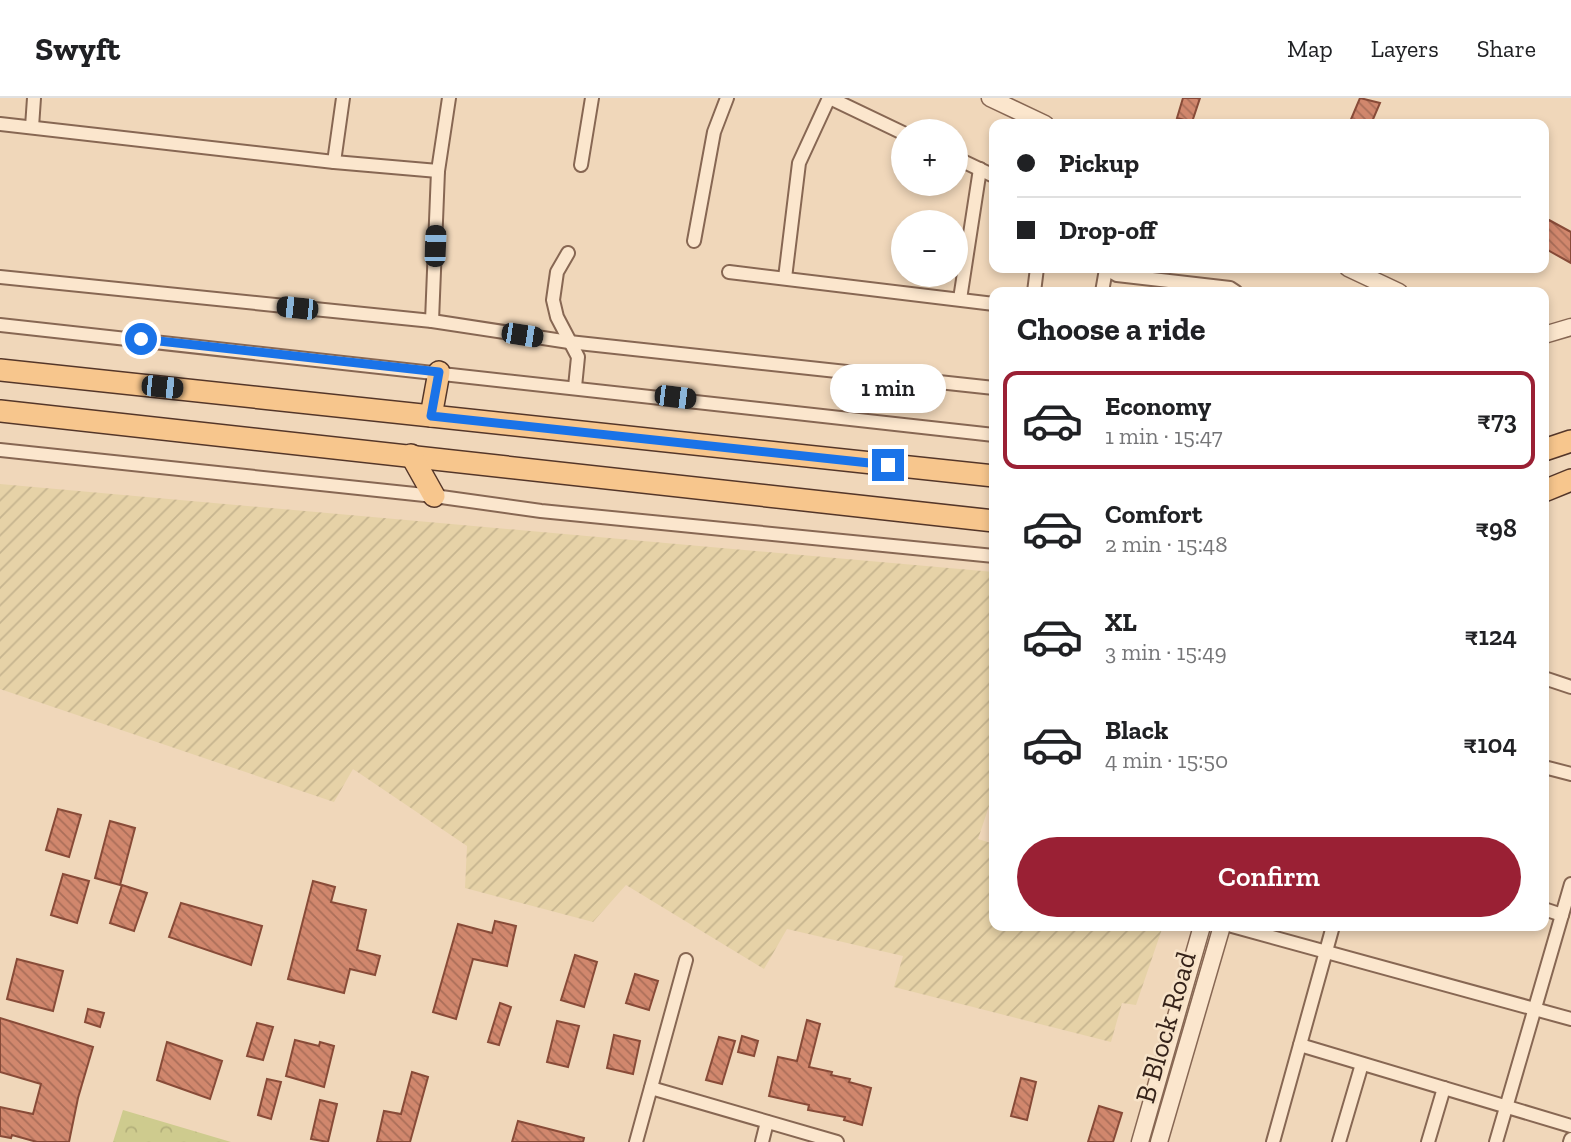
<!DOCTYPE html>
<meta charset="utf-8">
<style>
:root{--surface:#fff;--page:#f6f6f6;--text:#202124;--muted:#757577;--line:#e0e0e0;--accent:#9a2034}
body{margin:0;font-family:"Zilla Slab",serif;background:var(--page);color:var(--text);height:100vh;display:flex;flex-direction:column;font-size:26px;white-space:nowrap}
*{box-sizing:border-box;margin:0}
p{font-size:23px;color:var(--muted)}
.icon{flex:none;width:38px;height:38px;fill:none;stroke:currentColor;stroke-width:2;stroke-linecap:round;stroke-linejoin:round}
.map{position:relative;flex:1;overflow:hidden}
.sheet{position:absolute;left:989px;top:189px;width:560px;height:644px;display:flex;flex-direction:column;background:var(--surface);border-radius:14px;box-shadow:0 4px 10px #0003}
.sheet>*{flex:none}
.banner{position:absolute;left:989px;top:21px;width:560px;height:154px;border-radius:14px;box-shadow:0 4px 10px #0003;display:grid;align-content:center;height:154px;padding:0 28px;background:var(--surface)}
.tools{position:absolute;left:891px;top:21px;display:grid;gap:14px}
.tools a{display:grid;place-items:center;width:77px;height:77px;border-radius:50%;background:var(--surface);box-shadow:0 4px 10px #0003;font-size:35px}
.end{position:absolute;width:32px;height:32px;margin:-16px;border:9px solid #1a73e8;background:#fff;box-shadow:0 0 0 4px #fff}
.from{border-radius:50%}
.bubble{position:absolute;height:49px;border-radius:24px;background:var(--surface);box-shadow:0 4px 10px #0003;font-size:23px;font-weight:600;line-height:49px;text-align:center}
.car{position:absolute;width:21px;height:42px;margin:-21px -10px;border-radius:9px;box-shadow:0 0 5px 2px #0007;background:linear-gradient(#222 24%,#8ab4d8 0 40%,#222 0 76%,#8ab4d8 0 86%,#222 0)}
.banner b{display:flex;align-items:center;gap:24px;height:66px;font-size:26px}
.banner b+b{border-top:2px solid var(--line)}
.banner i{width:18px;height:18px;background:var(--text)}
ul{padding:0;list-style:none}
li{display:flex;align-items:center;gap:21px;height:98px;margin:0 14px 10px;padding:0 14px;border:4px solid transparent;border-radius:14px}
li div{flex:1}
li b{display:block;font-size:26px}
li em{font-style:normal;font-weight:600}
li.on{border-color:var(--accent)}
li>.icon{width:63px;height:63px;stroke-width:1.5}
h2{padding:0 28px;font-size:32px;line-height:84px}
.action{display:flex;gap:14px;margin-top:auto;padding:14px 28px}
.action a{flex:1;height:80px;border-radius:42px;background:var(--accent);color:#fff;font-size:28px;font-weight:600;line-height:80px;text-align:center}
header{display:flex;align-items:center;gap:42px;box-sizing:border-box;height:98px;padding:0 35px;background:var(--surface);border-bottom:2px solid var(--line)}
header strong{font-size:33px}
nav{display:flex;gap:38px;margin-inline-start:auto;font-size:24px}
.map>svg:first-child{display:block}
</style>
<header>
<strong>Swyft</strong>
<nav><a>Map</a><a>Layers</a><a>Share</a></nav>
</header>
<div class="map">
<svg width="1571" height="1044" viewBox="0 0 1571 1044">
<defs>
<pattern id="farmland-furrows" width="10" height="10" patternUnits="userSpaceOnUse" patternTransform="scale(1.75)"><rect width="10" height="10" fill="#e6d2a7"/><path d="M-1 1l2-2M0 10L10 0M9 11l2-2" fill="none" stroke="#c6b48f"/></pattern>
<pattern id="forest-crowns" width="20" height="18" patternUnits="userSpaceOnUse" patternTransform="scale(1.75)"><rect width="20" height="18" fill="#cecb8e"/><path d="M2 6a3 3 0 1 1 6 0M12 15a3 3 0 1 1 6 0" fill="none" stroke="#b2ae7a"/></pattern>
<pattern id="building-back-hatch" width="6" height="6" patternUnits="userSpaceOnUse" patternTransform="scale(1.75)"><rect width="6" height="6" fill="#d1876d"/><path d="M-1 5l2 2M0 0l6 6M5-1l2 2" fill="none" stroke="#aa6e59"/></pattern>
</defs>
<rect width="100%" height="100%" fill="#f0d7ba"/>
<polygon fill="url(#farmland-furrows)" points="0,386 994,474 994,693 978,741 994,746 994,828 1163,828 1136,907 1122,905 1111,944 894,889 903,858 787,831 764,871 626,787 593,824 465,790 467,748 353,671 334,704 0,591"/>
<polygon fill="url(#forest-crowns)" points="123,1012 231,1044 113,1044"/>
<g fill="url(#building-back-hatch)" stroke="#884b38" stroke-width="2">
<polygon points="1183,0 1200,0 1192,24 1177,20"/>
<polygon points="1360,0 1380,5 1371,26 1349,26"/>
<polygon points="1549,122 1571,134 1571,165 1544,150 1544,132"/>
<polygon points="58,711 81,717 69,759 46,752"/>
<polygon points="110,723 135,730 120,787 95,780"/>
<polygon points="63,776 89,783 77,825 51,817"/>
<polygon points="313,783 335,789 331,804 366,812 357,852 380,858 375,877 350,871 344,895 288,881"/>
<polygon points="122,787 147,795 134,833 110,825"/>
<polygon points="181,805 262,828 251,867 169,839"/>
<polygon points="495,823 516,828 507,868 473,861 456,921 433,914 458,826 492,835"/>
<polygon points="575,857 597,864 584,909 561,902"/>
<polygon points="17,861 63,873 53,913 7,901"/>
<polygon points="635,876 658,883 649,912 626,905"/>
<polygon points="500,905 511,909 499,947 488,944"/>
<polygon points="88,911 104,915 100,929 85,924"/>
<polygon points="0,920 93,949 78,1000 69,1044 37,1044 12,1037 11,1040 0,1038 0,1009 33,1016 41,986 0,974"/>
<polygon points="807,922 820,926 809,969 832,974 831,977 850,981 849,984 871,990 862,1027 844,1022 845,1019 808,1012 809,1007 769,998 778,959 797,963"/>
<polygon points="557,923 579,928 568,969 547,964"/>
<polygon points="257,925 273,929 263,962 247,958"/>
<polygon points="614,937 640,943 633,976 607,970"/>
<polygon points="742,938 758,943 754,958 738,954"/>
<polygon points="719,939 735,943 722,986 706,982"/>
<polygon points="295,942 319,948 320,944 334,948 324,989 286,978"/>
<polygon points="167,944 222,963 210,1001 157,982"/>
<polygon points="412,974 428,979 410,1044 377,1044 384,1013 401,1016"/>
<polygon points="1021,980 1036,984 1027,1022 1011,1018"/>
<polygon points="267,981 281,984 271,1021 258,1017"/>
<polygon points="320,1002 337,1006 328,1044 311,1041"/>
<polygon points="1099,1008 1122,1015 1113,1044 1088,1044"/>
<polygon points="518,1023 584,1040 583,1044 512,1044"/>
</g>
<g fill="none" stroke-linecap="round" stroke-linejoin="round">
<defs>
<g id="minor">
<polyline points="830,0 903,35"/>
<polyline points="0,26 334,64 438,73"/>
<polyline points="32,29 34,0"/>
<polyline points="956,60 994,78"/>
<polyline points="334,64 343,0"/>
<polyline points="581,67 592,0"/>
<polyline points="694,143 714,34 727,0"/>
<polyline points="568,155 557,174 553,202 557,219 578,259 575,289"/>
<polyline points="1105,170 1117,177 1230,190 1236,194"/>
<polyline points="729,174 994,206"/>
<polyline points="0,179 432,223 569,244 994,290"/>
<polyline points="785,180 799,65 829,0"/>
<polyline points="1034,194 1037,170"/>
<polyline points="1102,194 1106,171"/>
<polyline points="960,201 980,71"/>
<polyline points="432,223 438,73 449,0"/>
<polyline points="0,227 994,337"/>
<polyline points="0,352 434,398 541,413 994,458"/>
<polyline points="1544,580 1571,589"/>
<polyline points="1544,669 1571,676"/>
<polyline points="1544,811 1562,817"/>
<polyline points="1232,828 1571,921"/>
<polyline points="1300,947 1571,1028"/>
<polyline points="651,990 837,1044"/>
<polyline points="636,1044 686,862"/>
<polyline points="762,1044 767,1024"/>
<polyline points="1273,1044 1333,828"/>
<polyline points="1339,1044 1362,966"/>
<polyline points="1428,1044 1444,990"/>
<polyline points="1496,1044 1571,786"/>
<polyline points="1570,1044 1571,1041"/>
</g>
<g id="tertiary">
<polyline points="990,0 1045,26"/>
<polyline points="1348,170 1399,194"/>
<polyline points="1544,237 1571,229"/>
<polyline points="1140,1044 1202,828"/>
<polyline points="1159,1044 1222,828"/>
</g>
<g id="primary">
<polyline points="0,272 994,378"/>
<polyline points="0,313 994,423"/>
<polyline points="431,318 439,274"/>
<polyline points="1544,352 1571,343"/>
<polyline points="411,357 434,398"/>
<polyline points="1544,393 1571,382"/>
</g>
</defs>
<use href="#minor" stroke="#876753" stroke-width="16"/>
<use href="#tertiary" stroke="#876753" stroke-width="19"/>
<use href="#primary" stroke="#543629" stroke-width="24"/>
<use href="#minor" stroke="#fbe6cd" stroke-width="12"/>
<use href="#tertiary" stroke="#fbe6cd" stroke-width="16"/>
<use href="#primary" stroke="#f7c68d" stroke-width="21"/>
</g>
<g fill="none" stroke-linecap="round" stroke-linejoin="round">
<polyline stroke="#1a73e8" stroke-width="9" points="141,241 439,274 431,318 888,367"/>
</g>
<g text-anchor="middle" stroke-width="5" stroke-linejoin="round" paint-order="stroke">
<g font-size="28" fill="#352219" stroke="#f7e3c9">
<text transform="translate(1165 929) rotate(-74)" y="10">B Block Road</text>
</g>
</g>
</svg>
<div class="tools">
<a>+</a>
<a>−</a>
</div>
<i class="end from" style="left:141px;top:241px"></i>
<i class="end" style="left:888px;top:367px"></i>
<div class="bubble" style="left:830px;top:266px;width:116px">1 min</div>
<i class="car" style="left:435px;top:148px;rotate:2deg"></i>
<i class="car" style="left:297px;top:210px;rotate:276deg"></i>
<i class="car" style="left:522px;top:237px;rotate:99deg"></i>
<i class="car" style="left:162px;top:289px;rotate:96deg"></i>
<i class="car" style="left:675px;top:299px;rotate:97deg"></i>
<div class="banner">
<b><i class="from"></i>Pickup</b>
<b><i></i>Drop-off</b>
</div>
<section class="sheet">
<h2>Choose a ride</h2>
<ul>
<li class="on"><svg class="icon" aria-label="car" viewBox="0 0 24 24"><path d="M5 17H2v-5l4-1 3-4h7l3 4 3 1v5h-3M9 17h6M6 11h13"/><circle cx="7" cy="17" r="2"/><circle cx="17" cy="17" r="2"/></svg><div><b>Economy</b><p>1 min · 15:47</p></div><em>₹73</em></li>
<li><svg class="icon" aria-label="car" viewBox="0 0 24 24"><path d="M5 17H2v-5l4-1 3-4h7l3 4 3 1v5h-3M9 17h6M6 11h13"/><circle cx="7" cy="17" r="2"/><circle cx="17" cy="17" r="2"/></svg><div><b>Comfort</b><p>2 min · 15:48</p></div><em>₹98</em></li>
<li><svg class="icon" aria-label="car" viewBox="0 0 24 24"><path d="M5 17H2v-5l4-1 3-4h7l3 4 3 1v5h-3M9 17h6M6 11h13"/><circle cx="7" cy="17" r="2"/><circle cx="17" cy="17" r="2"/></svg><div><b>XL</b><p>3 min · 15:49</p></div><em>₹124</em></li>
<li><svg class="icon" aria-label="car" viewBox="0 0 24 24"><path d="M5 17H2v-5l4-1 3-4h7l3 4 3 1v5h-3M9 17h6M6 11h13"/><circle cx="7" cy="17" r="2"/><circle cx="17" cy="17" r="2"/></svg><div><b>Black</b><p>4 min · 15:50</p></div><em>₹104</em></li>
</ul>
<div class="action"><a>Confirm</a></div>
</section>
</div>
